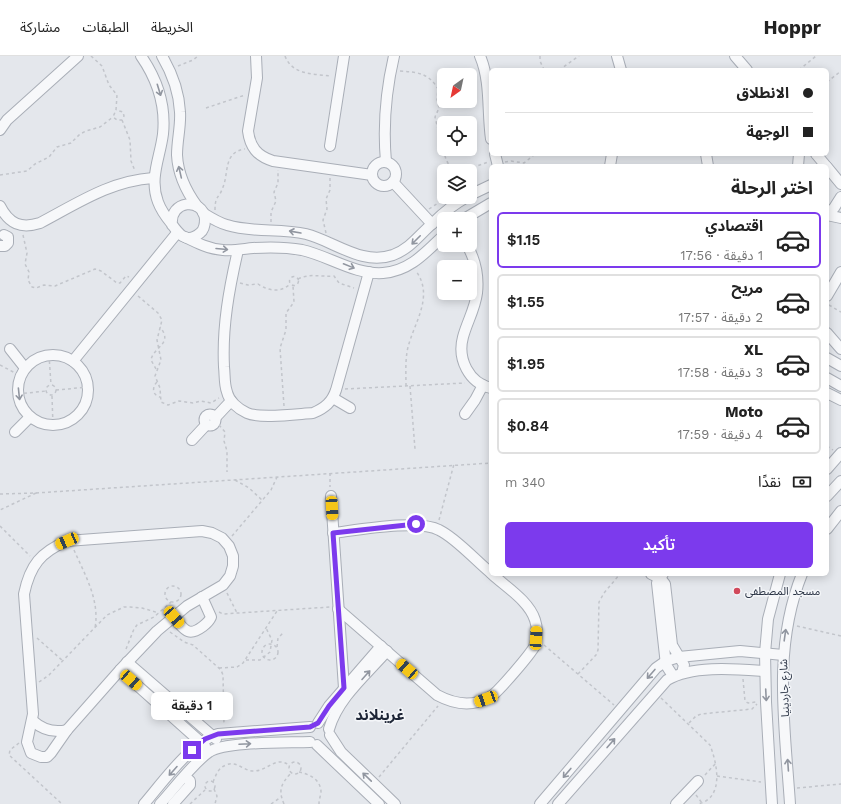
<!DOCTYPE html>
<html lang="ar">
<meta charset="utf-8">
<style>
:root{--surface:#fff;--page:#f6f6f6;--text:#222;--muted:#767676;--line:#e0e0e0;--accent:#7c3aed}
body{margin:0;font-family:"Work Sans","Noto Sans Arabic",sans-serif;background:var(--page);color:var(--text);direction:rtl;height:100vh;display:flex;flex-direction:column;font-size:15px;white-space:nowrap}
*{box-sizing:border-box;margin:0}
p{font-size:13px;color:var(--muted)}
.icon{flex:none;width:22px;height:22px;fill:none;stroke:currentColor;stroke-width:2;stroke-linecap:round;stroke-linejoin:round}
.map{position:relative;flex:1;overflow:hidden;direction:ltr}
.side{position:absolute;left:489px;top:108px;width:340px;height:412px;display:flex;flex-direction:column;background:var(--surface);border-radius:6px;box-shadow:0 2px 10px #0003;direction:rtl}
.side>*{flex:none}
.hud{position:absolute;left:489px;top:12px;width:340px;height:88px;border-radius:6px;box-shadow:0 2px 10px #0003;direction:rtl;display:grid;align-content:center;height:88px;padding:0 16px;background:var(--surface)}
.needle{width:26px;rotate:213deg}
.buttons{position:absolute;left:437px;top:12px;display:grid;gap:8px}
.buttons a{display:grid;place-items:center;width:40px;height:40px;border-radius:6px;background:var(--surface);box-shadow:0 2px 10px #0003;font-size:20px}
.end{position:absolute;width:18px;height:18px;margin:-9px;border:5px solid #7c3aed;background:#fff;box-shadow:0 0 0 2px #fff}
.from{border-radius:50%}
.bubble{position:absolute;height:28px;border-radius:6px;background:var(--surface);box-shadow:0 2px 10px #0003;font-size:13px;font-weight:600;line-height:28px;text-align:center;direction:rtl}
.car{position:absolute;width:12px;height:24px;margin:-12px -6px;border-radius:5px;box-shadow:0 0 3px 1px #0007;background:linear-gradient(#f5c518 24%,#345 0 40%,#f5c518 0 76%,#345 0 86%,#f5c518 0)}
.hud b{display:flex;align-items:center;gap:14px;height:38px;font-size:15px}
.hud b+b{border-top:1px solid var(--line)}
.hud i{width:10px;height:10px;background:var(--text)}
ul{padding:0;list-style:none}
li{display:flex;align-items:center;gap:12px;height:56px;margin:0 8px 6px;padding:0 8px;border:2px solid var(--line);border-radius:6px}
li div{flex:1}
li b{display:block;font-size:15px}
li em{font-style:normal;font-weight:600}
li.on{border-color:var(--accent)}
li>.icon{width:36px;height:36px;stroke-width:1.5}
h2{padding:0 16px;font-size:18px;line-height:48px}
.pay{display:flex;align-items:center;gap:10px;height:44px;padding:0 16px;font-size:15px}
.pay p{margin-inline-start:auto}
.primary-button{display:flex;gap:8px;margin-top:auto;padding:8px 16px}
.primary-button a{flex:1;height:46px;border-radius:6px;background:var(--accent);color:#fff;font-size:16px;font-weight:600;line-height:46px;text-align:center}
header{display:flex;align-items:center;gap:24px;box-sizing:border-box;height:56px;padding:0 20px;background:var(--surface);border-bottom:1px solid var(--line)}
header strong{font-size:19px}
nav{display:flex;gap:22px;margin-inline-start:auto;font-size:14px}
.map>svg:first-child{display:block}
</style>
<header>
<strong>Hoppr</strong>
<nav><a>الخريطة</a><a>الطبقات</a><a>مشاركة</a></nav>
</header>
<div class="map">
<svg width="841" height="748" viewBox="0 0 841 748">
<rect width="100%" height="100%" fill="#e4e7ec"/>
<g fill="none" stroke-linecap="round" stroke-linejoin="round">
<defs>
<g id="minor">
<path d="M141,0C157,23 166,49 163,78C160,102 149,122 158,146C161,154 166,161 171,167C178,177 186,189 200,177C204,174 205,168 205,163C203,141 169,144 172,169"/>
<path d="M162,0C172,17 179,35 180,56C181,70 177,84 177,99C178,119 186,135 197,150"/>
<path d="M256,0L257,22L248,75C250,91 257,100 273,105L372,119"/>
<path d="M480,0C491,26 487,55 491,83"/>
<polyline points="617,0 621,14"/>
<polyline points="735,0 747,14"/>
<polyline points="0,74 7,64 78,0"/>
<polyline points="330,90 344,0"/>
<polyline points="495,98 498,110"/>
<polyline points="706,98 708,110"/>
<polyline points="816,98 826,110"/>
<path d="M386,106C383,72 386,34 394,0"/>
<circle cx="384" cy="118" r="12"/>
<polyline points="610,110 612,98"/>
<polyline points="798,110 799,98"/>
<polyline points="827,111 841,128"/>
<polyline points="393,126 432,168"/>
<polyline points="470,139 491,129"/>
<path d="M0,150C9,168 21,173 40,167C78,147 110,125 153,122"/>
<path d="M203,157C211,162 219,167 227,169C252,177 280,172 306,178C334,185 362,210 393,199C411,192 419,179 433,167C443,157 454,148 467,141"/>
<polyline points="827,158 834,152 841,141"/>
<polyline points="827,159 841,162"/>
<polyline points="464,163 491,147"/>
<path d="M185,181C197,187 209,193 223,194C233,195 243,193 253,192C269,191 286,191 302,194C329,200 355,219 383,217C410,215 426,196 444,179"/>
<path d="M467,189C476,205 479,219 477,237C475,253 467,266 463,281C457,303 469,327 491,332"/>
<polyline points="0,190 5,190 8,187 8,181 4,179"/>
<path d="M238,194C229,233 222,271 224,311C225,319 224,328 227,336C229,345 238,353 247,357C260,363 297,358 313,357C325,352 332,346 336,334L369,216"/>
<polyline points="827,240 841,216"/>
<polyline points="827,277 841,293"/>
<polyline points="10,293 25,312"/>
<circle cx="53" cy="334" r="35"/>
<polyline points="827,302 841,310"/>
<polyline points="73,305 177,177"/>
<polyline points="827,322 841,330"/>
<polyline points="827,337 841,344"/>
<polyline points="333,342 350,352"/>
<polyline points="465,358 475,344 483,329"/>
<circle cx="210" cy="364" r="5.5"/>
<polyline points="215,362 231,345"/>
<polyline points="15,376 30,361"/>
<polyline points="192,384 206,369"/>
<polyline points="827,413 841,397"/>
<polyline points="331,440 344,632"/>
<polyline points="827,440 841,425"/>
<polyline points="827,473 841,455"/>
<path d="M202,475L212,477L222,482L229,490L233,500V510L230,520L223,529L187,550L157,575L120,614L67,674L51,697L47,701H41L31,697L27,686L33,658L24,538C30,509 41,496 67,485Z"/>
<path d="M333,477C358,474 419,463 439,474C456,482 476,505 491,517"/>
<polyline points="651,518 661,523 665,528 672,589 684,609 682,617"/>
<polyline points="663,518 659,522 657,527 666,609 673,620"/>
<path d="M338,553L437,639C450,646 463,650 478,646C484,644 490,642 494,638C502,631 529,600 534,591C537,583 538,573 535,564C529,545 506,531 492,518"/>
<path d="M173,561C184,572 187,582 202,571C206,568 209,566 211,561L202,541"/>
<polyline points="127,606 216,683"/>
<polyline points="120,614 205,690"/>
<path d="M33,665C43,674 54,677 67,674"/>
<polyline points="318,667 329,650 381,590"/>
<path d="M329,673C338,642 366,619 387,595"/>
<polyline points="330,679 341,696 395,748"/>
<polyline points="317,689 379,748"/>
<path d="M144,748C162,727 192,685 218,678L310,671"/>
<path d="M160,748C174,733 193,707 209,696C226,685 287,687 310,686"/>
<polyline points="173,748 190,729 190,725 185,721"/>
<polyline points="540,748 656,612 666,605 679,601 740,595 783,599"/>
<path d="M558,748L667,624C692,609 736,613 764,615"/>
<polyline points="676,748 698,725"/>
<polyline points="772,748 766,646 765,597 768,563 780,518"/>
<path d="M790,748C785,670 772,593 802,518"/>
</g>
</defs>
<use href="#minor" stroke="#a9aeb7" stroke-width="12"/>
<g stroke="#c2c5cb" stroke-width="1.5" stroke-dasharray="3 3" stroke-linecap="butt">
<polyline points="91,0 102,10 109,29 117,39 116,54 113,61 117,64 122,64 124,60 123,56 116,54"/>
<path d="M285,0C292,19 314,18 331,20"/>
<polyline points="540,0 540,5 544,14"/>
<polyline points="178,10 193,4 198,0"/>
<polyline points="559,14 579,0"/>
<polyline points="799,14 816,0"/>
<path d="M400,15C417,16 429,17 438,33L437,43L439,52L435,61L438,73V84C445,94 444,106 454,115"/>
<polyline points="827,26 841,15"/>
<polyline points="206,52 245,39"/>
<polyline points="122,64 130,84 131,105 135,115"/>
<polyline points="505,106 511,105 524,107 534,99 541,98"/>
<polyline points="468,115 471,112 488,106"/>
<polyline points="0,119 27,115 35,108 49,101 57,91 71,87 80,78 86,75 100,71 113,61"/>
<polyline points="429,153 438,147 444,140"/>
<path d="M215,154C215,139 219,143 223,131C229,117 223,96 245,93"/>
<polyline points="271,166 271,156 276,145 274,136 278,127 278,114"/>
<polyline points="326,177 323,164 327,153 326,143 330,134 330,121"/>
<polyline points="23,179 27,197 25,208 29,216 28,224 32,231 36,232 44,229 55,230 95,213 101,215 117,227 120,227 126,220 129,221"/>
<circle cx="294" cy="225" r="4.5"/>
<path d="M298,223C311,217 319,221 334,220L339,227L354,232"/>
<path d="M240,227L248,229L258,228C268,235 281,237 290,228"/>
<polyline points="138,240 158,257 162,264 157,284 161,304 155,320 160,332 161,346 168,349 179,345 193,347 201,345 211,347 219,342"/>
<polyline points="829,249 841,256"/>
<polyline points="49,299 51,329"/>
<polyline points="0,309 19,319"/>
<path d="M156,313L151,304C153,291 174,288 160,271"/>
<path d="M157,326C152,331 152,339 160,341"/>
<circle cx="51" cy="334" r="5"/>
<path d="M406,330C406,317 405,304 408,291C415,265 434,240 416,215"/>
<polyline points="410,330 415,393"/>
<polyline points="345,333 465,327"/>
<polyline points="56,334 89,331"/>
<polyline points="18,338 46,335"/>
<polyline points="52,340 53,370"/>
<polyline points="284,350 280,292 286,274 286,257 294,246 293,230"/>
<polyline points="219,369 225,376 224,385 227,395 227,416"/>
<polyline points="827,390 833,394"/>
<polyline points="330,417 330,431"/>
<polyline points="235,424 249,432 262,444"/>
<polyline points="36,437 491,407"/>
<polyline points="0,438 36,437 0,454"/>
<polyline points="439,464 454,408"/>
<polyline points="0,470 30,500"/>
<polyline points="232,480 271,434 277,421"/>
<path d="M74,494C85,519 100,544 95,572"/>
<circle cx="173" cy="538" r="8"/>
<polyline points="227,537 237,557"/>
<polyline points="219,556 223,558 330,551"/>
<polyline points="797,570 841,580"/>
<polyline points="170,576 184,586 193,589 221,614 223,619 224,669"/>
<polyline points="37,582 63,605"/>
<circle cx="270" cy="596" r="8"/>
<polyline points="544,589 614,649"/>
<polyline points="277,591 278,582 283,577"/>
<polyline points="126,593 134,573 137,569 154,561 171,546"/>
<polyline points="246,604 260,604 270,596 272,584 266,572"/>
<polyline points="219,612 237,611 243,607 277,555"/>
<polyline points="578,618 596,599 598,594 599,546 604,537 620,518"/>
<polyline points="743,623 745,645 748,647 756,646"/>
<polyline points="39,626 49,619 107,559 124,551 130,551 142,552 159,557"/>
<path d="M661,642L710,689C717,707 725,742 698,748"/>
<polyline points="689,667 696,660 701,658 752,653 757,648"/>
<polyline points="19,687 10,694 9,699 62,748"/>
<circle cx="295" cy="712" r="6"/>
<path d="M299,716C309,718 320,723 321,735C321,739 319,743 319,748"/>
<polyline points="705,719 716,707"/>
<polyline points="717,720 761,726"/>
<polyline points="379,721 438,650"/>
<circle cx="210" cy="730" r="5"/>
<path d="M213,726C216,719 218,712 226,709C237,704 244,716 255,715C268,714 276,700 289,709"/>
<polyline points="797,732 841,728"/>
<polyline points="214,733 217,740 215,748"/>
<polyline points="696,739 702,747"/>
<polyline points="190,748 205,734"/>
<polyline points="271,748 281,741"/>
<path d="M284,748C278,734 281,728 291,717"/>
</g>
<use href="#minor" stroke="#f7f8fa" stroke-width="10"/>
</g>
<defs><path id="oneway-shaft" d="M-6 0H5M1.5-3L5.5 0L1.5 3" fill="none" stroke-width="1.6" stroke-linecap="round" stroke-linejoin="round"/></defs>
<g stroke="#9196a0">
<use href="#oneway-shaft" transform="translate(159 34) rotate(73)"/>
<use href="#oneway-shaft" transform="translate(180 116) rotate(-103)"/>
<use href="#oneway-shaft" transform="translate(295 176) rotate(-170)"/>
<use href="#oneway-shaft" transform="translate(416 184) rotate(135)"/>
<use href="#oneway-shaft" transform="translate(222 193) rotate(5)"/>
<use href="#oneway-shaft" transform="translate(349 210) rotate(22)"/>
<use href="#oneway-shaft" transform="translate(19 338) rotate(84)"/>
<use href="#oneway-shaft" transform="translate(785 579) rotate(-82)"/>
<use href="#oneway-shaft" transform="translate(651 618) rotate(131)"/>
<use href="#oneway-shaft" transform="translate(366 619) rotate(-48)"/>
<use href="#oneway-shaft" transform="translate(766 639) rotate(87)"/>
<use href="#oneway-shaft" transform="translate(611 687) rotate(-49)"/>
<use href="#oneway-shaft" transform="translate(245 688) rotate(-3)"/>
<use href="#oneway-shaft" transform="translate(788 709) rotate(-94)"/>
<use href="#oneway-shaft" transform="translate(173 715) rotate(132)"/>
<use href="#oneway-shaft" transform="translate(567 717) rotate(130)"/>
<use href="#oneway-shaft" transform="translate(367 721) rotate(-136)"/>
</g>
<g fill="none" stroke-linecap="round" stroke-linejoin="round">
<polyline stroke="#7c3aed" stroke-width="5" points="192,694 205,683 218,678 310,671 318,667 329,650 344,632 333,477 416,468"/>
</g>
<circle fill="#d1495b" stroke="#f4f6f9" stroke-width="1.5" cx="737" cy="535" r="4"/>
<g text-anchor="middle" stroke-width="3" stroke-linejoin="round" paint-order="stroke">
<g font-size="11" fill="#2b3445" stroke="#f4f6f9" text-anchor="start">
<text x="745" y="539">مسجد المصطفى</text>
</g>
<g font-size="11" fill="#2b3445" stroke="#f4f6f9">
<text transform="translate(784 632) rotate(-92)" y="4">شارع جاردينيا</text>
</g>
<g font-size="15" font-weight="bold" fill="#1d2536" stroke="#f4f6f9">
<text x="380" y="664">غرينلاند</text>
</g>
</g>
</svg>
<div class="buttons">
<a><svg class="needle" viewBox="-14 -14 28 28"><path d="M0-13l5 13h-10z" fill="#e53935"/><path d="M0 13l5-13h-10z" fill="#767676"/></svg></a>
<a><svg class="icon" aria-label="locate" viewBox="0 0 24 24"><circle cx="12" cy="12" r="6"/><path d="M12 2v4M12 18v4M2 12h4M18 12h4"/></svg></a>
<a><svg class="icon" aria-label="layers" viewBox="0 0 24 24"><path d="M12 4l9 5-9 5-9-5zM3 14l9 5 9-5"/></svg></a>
<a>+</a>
<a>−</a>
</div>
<i class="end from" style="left:416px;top:468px"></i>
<i class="end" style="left:192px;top:694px"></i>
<div class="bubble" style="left:151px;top:636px;width:82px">1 دقيقة</div>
<i class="car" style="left:332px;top:452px;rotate:177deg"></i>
<i class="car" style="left:67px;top:485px;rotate:247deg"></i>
<i class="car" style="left:174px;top:561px;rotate:139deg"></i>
<i class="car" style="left:536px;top:582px;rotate:3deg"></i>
<i class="car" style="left:407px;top:613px;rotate:311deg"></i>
<i class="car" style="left:131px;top:624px;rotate:131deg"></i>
<i class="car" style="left:486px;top:643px;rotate:250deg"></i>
<div class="hud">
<b><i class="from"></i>الانطلاق</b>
<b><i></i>الوجهة</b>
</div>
<section class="side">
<h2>اختر الرحلة</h2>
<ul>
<li class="on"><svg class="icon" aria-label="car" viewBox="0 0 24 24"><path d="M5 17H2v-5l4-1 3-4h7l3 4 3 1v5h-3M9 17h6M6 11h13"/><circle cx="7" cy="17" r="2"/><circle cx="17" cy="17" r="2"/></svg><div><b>اقتصادي</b><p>1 دقيقة · 17:56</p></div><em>$1.15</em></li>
<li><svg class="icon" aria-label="car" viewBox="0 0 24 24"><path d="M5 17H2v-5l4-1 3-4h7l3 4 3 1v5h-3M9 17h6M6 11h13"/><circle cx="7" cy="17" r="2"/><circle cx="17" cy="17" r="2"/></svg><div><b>مريح</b><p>2 دقيقة · 17:57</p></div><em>$1.55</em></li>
<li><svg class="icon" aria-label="car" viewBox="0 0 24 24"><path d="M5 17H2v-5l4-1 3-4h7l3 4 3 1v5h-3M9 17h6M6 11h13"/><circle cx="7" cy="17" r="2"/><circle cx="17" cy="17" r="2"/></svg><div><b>XL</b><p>3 دقيقة · 17:58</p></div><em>$1.95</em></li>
<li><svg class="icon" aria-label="car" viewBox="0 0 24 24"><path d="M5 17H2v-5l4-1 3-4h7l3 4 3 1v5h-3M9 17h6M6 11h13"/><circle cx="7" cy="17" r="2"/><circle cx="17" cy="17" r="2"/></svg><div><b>Moto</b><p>4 دقيقة · 17:59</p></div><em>$0.84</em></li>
</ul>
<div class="pay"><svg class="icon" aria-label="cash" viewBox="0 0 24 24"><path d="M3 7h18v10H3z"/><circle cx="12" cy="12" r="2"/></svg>نقدًا<p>340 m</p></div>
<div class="primary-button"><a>تأكيد</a></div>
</section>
</div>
